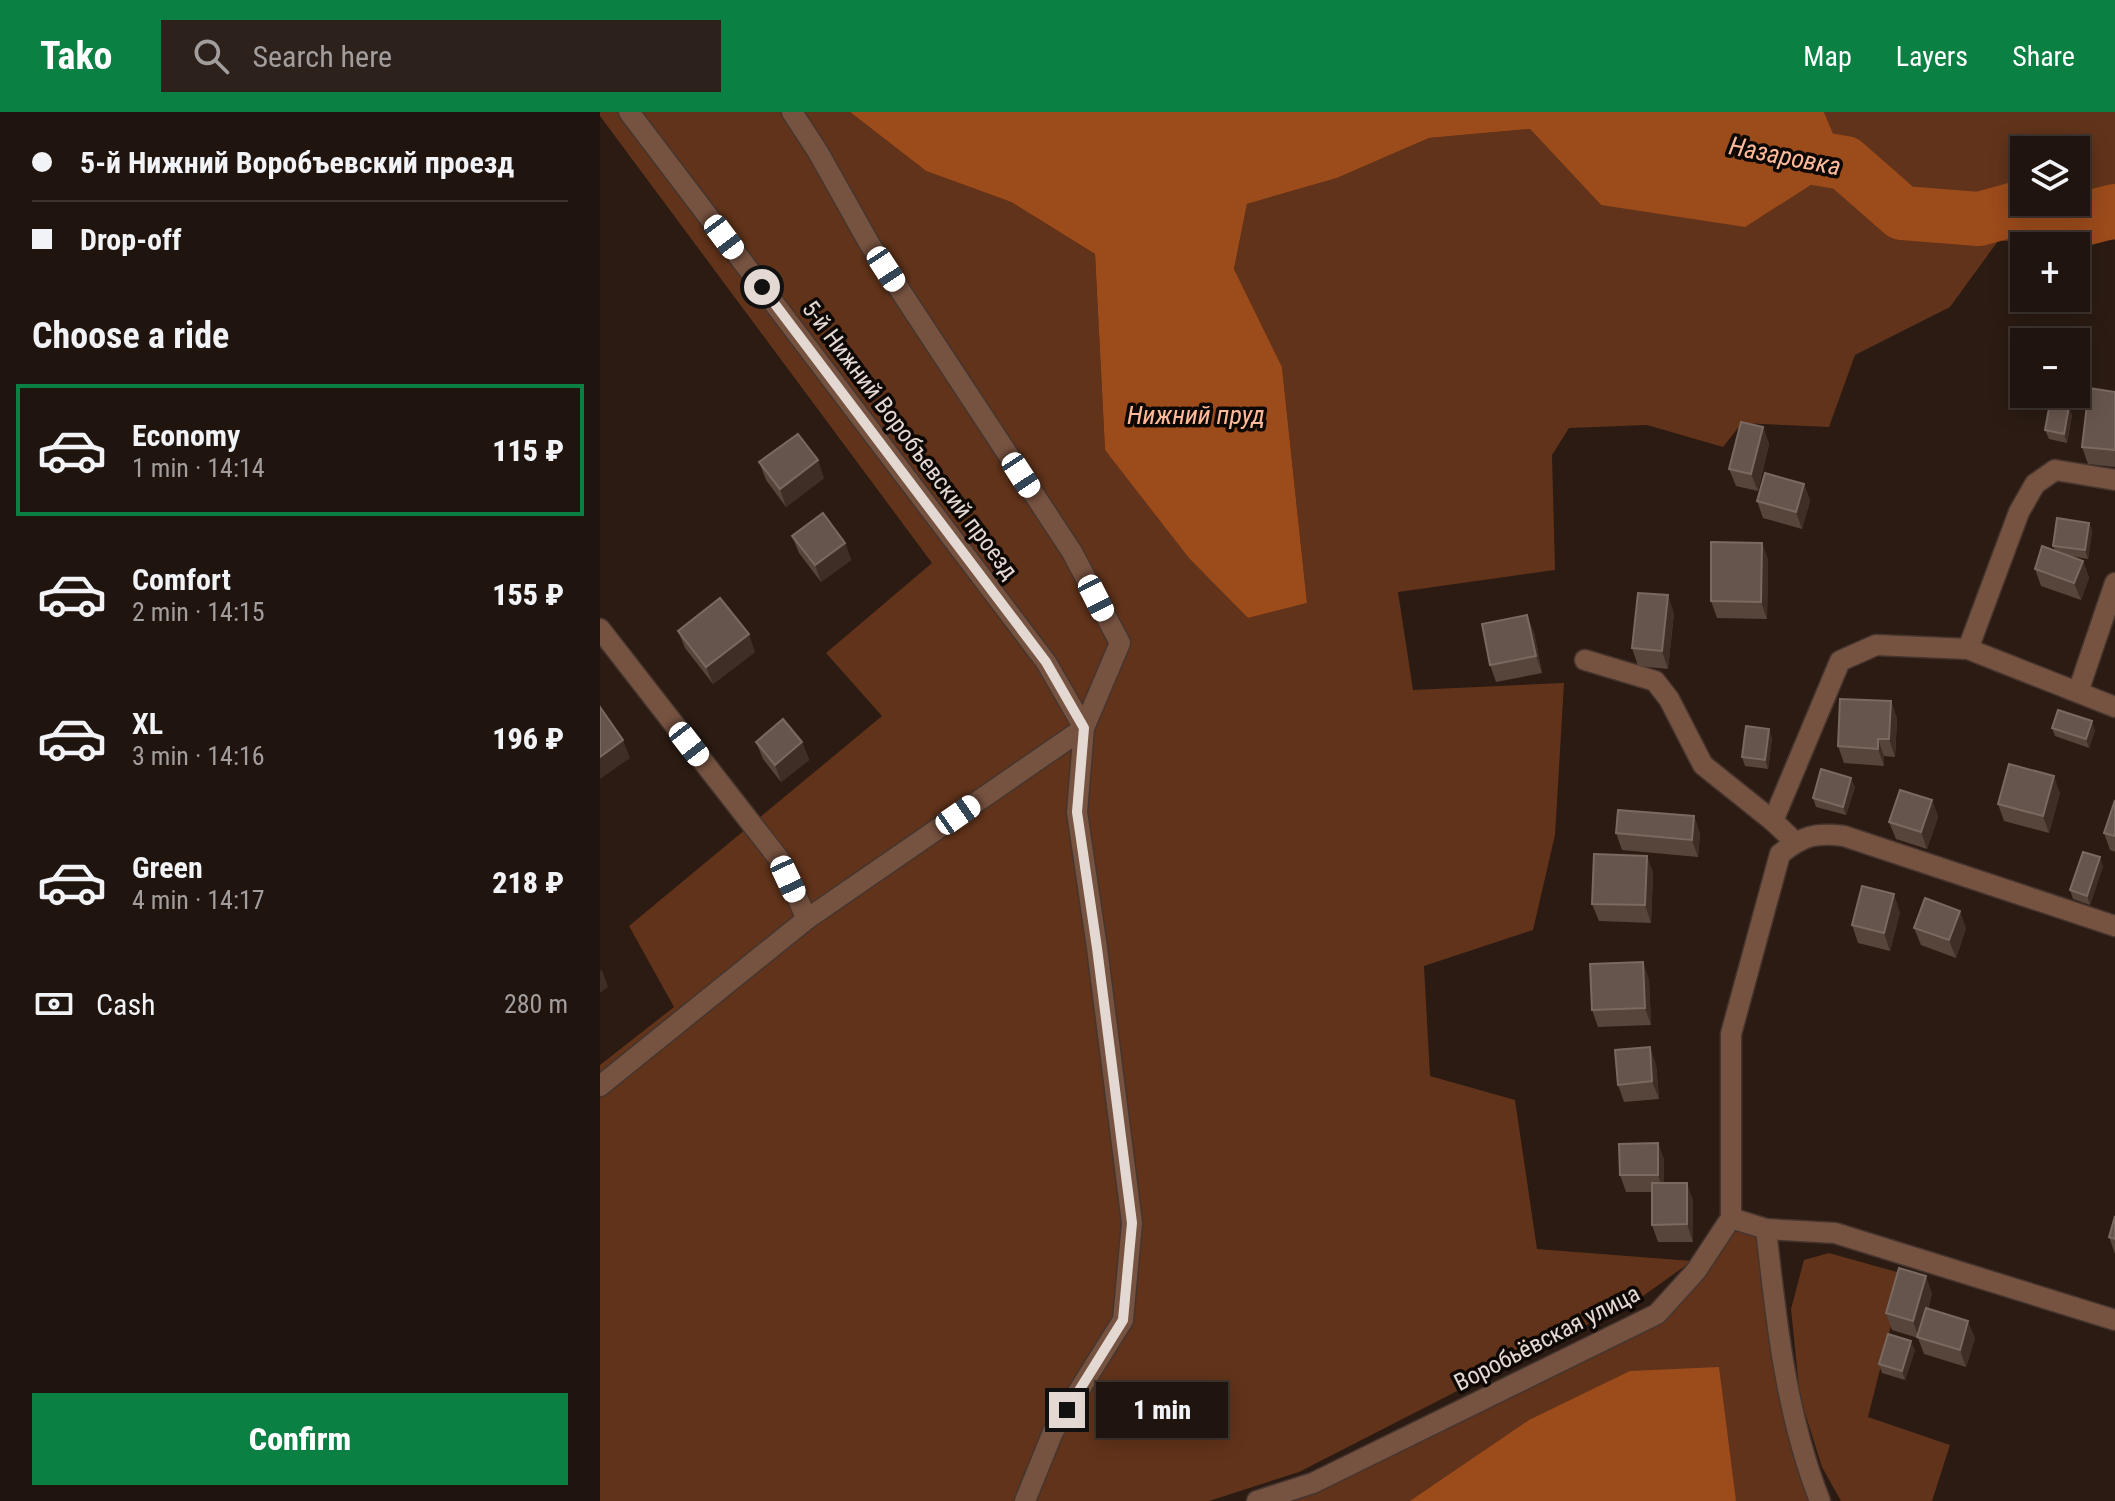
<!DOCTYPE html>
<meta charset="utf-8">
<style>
:root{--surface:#20140e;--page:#2d211c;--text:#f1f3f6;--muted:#a29e9e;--line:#3d332e;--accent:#0b8043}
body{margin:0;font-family:"Roboto Condensed",sans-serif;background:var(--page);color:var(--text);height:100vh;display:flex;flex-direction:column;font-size:30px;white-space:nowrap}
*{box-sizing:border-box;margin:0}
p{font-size:26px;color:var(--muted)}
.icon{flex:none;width:44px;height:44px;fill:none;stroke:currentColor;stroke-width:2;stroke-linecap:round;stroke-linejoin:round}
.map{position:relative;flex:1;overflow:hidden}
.drawer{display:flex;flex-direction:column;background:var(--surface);width:600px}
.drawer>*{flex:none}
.banner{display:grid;align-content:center;height:176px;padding:0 32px;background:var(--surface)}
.buttons{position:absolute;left:1410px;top:24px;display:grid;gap:16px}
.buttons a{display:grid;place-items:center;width:80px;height:80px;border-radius:0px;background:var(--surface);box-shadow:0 4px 20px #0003,0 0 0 2px var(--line);font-size:40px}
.end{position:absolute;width:36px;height:36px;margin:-18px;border:10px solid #e3d8d2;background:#111;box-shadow:0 0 0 4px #111}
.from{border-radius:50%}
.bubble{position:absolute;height:56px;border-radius:0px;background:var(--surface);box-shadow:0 4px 20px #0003,0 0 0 2px var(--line);font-size:26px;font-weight:800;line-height:56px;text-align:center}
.car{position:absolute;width:24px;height:48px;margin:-24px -12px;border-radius:10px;box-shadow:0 0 6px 2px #0007;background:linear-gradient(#fff 24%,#345 0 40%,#fff 0 76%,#345 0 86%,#fff 0)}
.banner b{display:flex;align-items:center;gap:28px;height:76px;font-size:30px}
.banner b+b{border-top:2px solid var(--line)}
.banner i{width:20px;height:20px;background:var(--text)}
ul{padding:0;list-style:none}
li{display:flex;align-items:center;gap:24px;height:132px;margin:0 16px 12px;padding:0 16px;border:4px solid transparent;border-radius:0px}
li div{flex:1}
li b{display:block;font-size:30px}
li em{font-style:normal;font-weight:800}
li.current{border-color:var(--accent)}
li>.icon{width:72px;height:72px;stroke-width:1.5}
h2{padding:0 32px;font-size:36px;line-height:96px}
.pay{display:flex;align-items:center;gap:20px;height:88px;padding:0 32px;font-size:30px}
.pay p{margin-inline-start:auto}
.primary-button{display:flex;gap:16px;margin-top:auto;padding:16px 32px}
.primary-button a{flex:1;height:92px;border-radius:0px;background:var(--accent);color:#fff;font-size:32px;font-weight:800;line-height:92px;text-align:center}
header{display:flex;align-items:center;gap:48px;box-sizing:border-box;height:112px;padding:0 40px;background:var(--accent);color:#fff}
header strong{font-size:38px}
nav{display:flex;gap:44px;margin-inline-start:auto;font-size:28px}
.search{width:560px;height:72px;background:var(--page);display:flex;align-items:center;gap:20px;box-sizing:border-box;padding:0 28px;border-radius:0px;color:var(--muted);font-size:30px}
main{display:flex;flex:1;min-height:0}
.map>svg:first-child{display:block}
</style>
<header>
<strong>Tako</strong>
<div class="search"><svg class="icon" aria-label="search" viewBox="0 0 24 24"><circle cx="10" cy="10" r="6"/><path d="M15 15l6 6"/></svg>Search here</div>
<nav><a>Map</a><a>Layers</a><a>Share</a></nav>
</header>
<main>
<section class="drawer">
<div class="banner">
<b><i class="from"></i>5-й Нижний Воробъевский проезд</b>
<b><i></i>Drop-off</b>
</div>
<h2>Choose a ride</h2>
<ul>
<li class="current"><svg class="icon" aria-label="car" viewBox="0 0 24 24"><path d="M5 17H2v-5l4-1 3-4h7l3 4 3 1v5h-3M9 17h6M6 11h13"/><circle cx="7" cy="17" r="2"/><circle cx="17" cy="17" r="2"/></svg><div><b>Economy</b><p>1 min · 14:14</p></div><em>115 ₽</em></li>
<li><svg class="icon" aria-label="car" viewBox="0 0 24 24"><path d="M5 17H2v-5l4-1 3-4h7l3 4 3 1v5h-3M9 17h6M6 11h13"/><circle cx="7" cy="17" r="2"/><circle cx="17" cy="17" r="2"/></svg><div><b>Comfort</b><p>2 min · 14:15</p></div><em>155 ₽</em></li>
<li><svg class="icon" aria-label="car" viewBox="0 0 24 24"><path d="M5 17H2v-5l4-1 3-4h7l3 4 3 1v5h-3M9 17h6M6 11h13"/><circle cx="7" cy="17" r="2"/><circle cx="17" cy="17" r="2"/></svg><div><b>XL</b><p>3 min · 14:16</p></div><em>196 ₽</em></li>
<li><svg class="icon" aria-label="car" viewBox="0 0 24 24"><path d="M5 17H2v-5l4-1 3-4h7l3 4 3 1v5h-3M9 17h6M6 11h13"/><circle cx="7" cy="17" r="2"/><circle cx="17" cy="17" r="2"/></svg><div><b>Green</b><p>4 min · 14:17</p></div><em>218 ₽</em></li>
</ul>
<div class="pay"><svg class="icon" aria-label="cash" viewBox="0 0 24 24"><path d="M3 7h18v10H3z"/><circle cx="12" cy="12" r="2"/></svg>Cash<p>280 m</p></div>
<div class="primary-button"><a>Confirm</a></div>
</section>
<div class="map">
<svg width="1515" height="1389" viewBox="0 0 1515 1389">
<rect width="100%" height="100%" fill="#2b1b13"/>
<g fill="#61331a" fill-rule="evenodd">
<path d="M0,0H250L326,59L411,90L495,142L505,338L648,506L707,491L682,255L634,157L647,92L737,66L829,26L930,17L1001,93L1244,52L1224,0H1515V128L1469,130L1398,129L1350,195L1255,243L1229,315L1142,311L1123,335L1047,313L969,316L952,343L955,458L798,480L813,578L964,571L955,723L933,818L824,854L830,964L915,988L937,1137L1092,1149L1043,1184L699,1360L609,1389H0V953L74,895L29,814L282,604L226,541L332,451L0,4ZM1424,38H1476V90H1424Z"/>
<polygon points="1131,1106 1166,1117 1220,1389 657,1389 1057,1202"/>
<polygon points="1229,1141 1304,1162 1268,1305 1350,1333 1332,1389 1241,1389 1222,1355 1200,1285 1191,1197 1204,1148"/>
</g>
<g fill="#9c4b1b">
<polygon points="250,0 1224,0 1245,51 1145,115 1001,93 930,17 829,26 737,66 647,92 634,157 682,255 707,491 648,506 589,446 505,338 495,142 411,90 326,59"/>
<polygon points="1119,1255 1136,1389 810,1389 929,1308 1030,1259"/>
</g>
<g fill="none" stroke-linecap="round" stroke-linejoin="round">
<polyline stroke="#9c4b1b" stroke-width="54" points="1030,0 1080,24 1245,51 1302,101 1379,107 1426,94 1472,110 1515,99"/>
<defs>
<g id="minor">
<polyline points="29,0 446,550 484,616"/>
<polyline points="192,0 218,40 269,131 472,440 520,531 484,616 477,700 497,836 532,1111 523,1208 453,1320 425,1389"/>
<polyline points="0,517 179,747 207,807"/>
<polyline points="1368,537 1419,400 1435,372 1455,358 1515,368"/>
<polyline points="985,548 1055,569 1069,587 1103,653 1173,709"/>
<polyline points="1478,580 1515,471"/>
<polyline points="1195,730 1173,709 1240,549 1276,533 1368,537 1515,595"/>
<polyline points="0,974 207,807 484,616"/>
<path d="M1131,1106L1166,1117C1176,1208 1186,1303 1220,1389"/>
<polyline points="1166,1117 1235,1121 1515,1208"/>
<path d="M657,1389L713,1371L1057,1202L1096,1159L1131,1106V922L1180,742C1203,724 1215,720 1244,724L1515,814"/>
</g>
</defs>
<use href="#minor" stroke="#45352e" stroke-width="23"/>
<use href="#minor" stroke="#765240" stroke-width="20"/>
</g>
<g fill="#57453c">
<polygon points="1424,255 1424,282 1443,282 1442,287 1422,283 1418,274"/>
<polygon points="1479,264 1476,295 1465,293 1472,303 1467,331 1449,327 1445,318 1457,292 1454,284"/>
<polygon points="1515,280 1515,355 1488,352 1482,335"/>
<polygon points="1163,315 1169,332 1158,379 1136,374 1129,357"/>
<polygon points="159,350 224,366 186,395 166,368"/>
<polygon points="1204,372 1210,389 1202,417 1163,406 1157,389"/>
<polygon points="1489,411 1492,419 1488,447 1471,444 1483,449 1489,466 1481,488 1441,474 1435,457 1455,439 1453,434"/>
<polygon points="192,424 245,431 251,448 221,470 199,441"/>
<polygon points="1162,431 1168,448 1167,507 1117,506 1111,489"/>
<polygon points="1074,501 1068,557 1038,554 1032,536"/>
<polygon points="78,519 155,540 113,572 85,536"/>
<polygon points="934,520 942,561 896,570 890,553"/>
<polygon points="1291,589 1297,607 1295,645 1284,644 1284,654 1244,651 1238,634"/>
<polygon points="1452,616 1495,618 1489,636 1455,624"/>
<polygon points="1172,626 1168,657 1145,654 1142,645"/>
<polygon points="156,630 202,630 209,648 181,670 163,647"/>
<polygon points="1255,675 1246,703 1216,695 1213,686"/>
<polygon points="1460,681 1449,721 1404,709 1398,692"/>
<polygon points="1332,688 1338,705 1327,737 1296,727 1289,710"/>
<polygon points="1515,688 1515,740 1510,738 1504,721"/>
<polygon points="1094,704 1100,722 1098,745 1022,738 1016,721"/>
<polygon points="1047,744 1053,761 1051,811 999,809 992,792"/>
<polygon points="1503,754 1490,793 1473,787 1470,778"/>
<polygon points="1300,800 1290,839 1258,831 1252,813"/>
<polygon points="1314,816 1366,816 1356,846 1321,833"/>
<polygon points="1049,867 1051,913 998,915 992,898"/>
<polygon points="1056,952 1059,987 1024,990 1018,973"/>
<polygon points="1058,1031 1064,1048 1064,1071 1093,1088 1093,1130 1058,1130 1052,1113 1052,1080 1026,1080 1020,1063"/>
<polygon points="1515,1104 1515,1142 1509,1125"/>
<polygon points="1332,1181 1328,1197 1375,1226 1366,1255 1324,1242 1318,1226 1292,1218 1286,1201"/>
<polygon points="1315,1238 1305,1268 1282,1261 1279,1252"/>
</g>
<g fill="#3f2e25">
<polygon points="1476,256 1479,264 1476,295 1473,286 1473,282 1476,282"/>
<polygon points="1469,294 1472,303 1467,331 1464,322"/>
<polygon points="1163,315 1169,332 1158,379 1151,362"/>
<polygon points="218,348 224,366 186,395 180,377"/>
<polygon points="1204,372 1210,389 1202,417 1196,400"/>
<polygon points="1489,411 1492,419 1488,447 1485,438"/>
<polygon points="245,431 251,448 221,470 215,453"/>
<polygon points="1162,431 1168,448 1167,507 1161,490"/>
<polygon points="1483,449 1489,466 1481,488 1474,471"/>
<polygon points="1068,483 1074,501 1068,557 1062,539"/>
<polygon points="927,503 934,520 942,561 936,544"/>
<polygon points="149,522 155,540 113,572 106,555"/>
<polygon points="1291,589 1297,607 1295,645 1289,627"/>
<polygon points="1492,609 1495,618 1489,636 1486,627"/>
<polygon points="1169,617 1172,626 1168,657 1165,648"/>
<polygon points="1278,627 1284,644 1284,654 1278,637"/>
<polygon points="23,628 30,646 0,667 0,645"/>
<polygon points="202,630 209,648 181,670 175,653"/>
<polygon points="1454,664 1460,681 1449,721 1443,704"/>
<polygon points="1251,666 1255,675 1246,703 1243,695"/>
<polygon points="1332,688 1338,705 1327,737 1321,720"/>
<polygon points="1094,704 1100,722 1098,745 1092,728"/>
<polygon points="1047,744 1053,761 1051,811 1045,793"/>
<polygon points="1500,745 1503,754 1490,793 1487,784"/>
<polygon points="1294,782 1300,800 1290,839 1284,821"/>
<polygon points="1360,799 1366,816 1356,846 1349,828"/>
<polygon points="1043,850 1049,867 1051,913 1045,896"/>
<polygon points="2,858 8,875 0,881 0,859"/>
<polygon points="1050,935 1056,952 1059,987 1052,969"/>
<polygon points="1058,1031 1064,1048 1064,1080 1058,1063"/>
<polygon points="1087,1071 1093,1088 1093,1130 1087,1112"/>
<polygon points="1326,1164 1332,1181 1319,1227 1313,1209"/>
<polygon points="1368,1209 1375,1226 1366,1255 1360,1238"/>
<polygon points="1311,1229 1315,1238 1305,1268 1302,1259"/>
</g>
<g fill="#66554c" stroke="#796961" stroke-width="2">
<polygon points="1423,255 1424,255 1424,275 1418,274"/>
<polygon points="1489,276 1515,280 1515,338 1482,335"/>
<polygon points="1454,282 1473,282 1473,286 1454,284"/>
<polygon points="1450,291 1469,294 1464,322 1445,318"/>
<polygon points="1141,310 1163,315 1151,362 1129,357"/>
<polygon points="198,322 218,348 180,377 159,350"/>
<polygon points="1165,361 1204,372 1196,400 1157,389"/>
<polygon points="223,401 245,431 215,453 192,424"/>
<polygon points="1457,406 1489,411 1485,438 1453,434"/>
<polygon points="1111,430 1162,431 1161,490 1111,489"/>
<polygon points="1442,434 1483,449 1474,471 1435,457"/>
<polygon points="1038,481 1068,483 1062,539 1032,536"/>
<polygon points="120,486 149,522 106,555 78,519"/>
<polygon points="927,503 936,544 890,553 882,512"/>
<polygon points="1240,587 1291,589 1289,627 1278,627 1278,637 1238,634"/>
<polygon points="0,595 23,628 0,645"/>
<polygon points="1458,598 1492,609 1486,627 1452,616"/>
<polygon points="183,607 202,630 175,653 156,630"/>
<polygon points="1146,614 1169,617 1165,648 1142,645"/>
<polygon points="1409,652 1454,664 1443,704 1398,692"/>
<polygon points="1221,657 1251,666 1243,695 1213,686"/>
<polygon points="1300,678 1332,688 1321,720 1289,710"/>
<polygon points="1515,688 1515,724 1504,721"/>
<polygon points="1018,698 1094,704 1092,728 1016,721"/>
<polygon points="1483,740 1500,745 1487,784 1470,778"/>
<polygon points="994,742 1047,744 1045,793 992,792"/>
<polygon points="1262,774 1294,782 1284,821 1252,813"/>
<polygon points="1325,786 1360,799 1349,828 1314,816"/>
<polygon points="1043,850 1045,896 992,898 990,852"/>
<polygon points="1050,935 1052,969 1018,973 1015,938"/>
<polygon points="1058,1031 1058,1063 1020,1063 1019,1032"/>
<polygon points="1052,1071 1087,1071 1087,1112 1052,1113"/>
<polygon points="1515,1104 1515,1127 1509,1125"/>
<polygon points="1299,1156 1326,1164 1313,1209 1286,1201"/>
<polygon points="1326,1196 1368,1209 1360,1238 1317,1225"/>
<polygon points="1288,1222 1311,1229 1302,1259 1279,1252"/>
</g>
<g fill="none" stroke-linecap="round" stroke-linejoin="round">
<polyline stroke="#e3d8d2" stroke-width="10" points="162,175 446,550 484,616 477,700 497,836 532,1111 523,1208 467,1298"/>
</g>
<g text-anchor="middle" stroke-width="7" stroke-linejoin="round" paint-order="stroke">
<g font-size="24" fill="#e3d8d2" stroke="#0e0805">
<text transform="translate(310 328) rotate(53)" y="8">5-й Нижний Воробъевский проезд</text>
<text transform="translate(947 1226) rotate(-27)" y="8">Воробьёвская улица</text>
</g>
<g font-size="26" font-style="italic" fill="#fb9" stroke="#0e0805">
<text transform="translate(1185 44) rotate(11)" y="9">Назаровка</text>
<text x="596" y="312">Нижний пруд</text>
</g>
</g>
</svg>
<div class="buttons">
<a><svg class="icon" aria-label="layers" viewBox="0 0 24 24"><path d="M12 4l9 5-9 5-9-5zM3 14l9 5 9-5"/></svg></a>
<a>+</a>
<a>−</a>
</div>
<i class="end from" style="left:162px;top:175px"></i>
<i class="end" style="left:467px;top:1298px"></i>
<div class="bubble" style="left:496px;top:1270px;width:132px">1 min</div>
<i class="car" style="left:124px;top:125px;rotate:143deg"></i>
<i class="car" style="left:286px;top:157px;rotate:147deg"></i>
<i class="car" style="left:421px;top:363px;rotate:147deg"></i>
<i class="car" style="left:496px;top:486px;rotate:153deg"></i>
<i class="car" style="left:89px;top:632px;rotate:142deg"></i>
<i class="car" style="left:358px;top:703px;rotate:55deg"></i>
<i class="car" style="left:188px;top:767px;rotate:155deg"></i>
</div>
</main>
